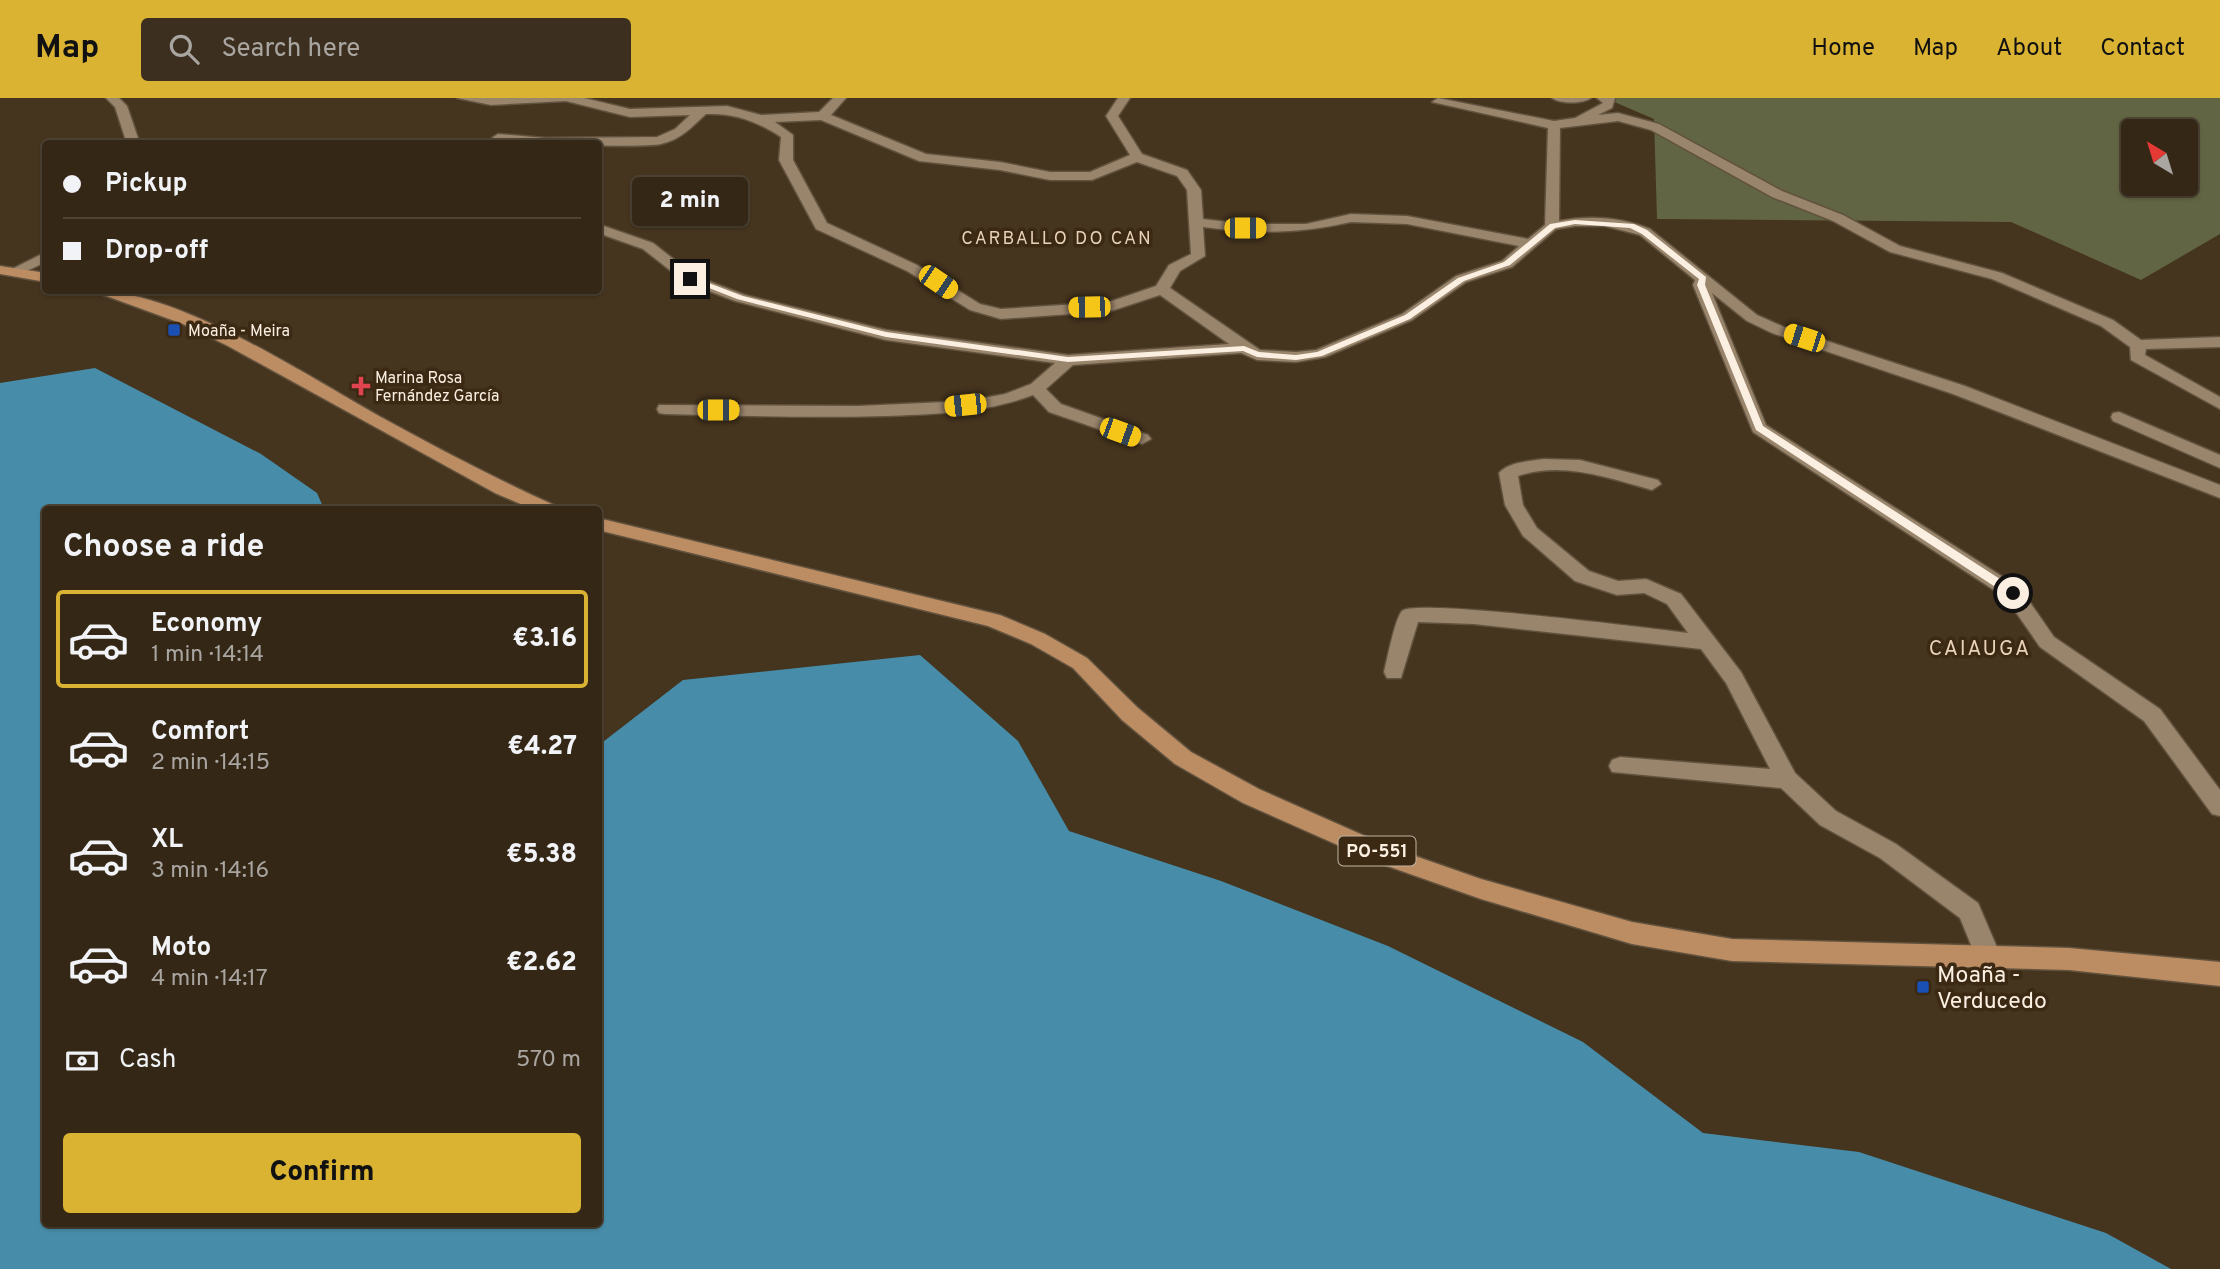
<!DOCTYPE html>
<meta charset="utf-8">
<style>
:root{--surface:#342716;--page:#3c2f1f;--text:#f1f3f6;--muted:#a9a5a1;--line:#4e4435;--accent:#dab333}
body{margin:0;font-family:Overpass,sans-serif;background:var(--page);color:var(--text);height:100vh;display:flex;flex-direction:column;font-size:26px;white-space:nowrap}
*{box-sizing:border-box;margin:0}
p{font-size:23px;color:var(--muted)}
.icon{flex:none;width:38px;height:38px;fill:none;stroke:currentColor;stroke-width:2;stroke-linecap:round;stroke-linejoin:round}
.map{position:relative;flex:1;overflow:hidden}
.side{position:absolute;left:42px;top:408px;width:560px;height:721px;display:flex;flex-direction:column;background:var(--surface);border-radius:7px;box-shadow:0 2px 5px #0004,0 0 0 2px var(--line)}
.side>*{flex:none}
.banner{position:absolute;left:42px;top:42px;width:560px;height:154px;border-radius:7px;box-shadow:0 2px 5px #0004,0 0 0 2px var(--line);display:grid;align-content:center;height:154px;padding:0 21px;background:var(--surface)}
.needle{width:46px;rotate:322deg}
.controls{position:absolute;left:2121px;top:21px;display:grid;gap:14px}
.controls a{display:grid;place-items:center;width:77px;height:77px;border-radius:7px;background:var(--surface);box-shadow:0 2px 5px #0004,0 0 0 2px var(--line);font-size:35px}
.end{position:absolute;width:32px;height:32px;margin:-16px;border:9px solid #faefe1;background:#111;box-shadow:0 0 0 4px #111}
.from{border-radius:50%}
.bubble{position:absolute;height:49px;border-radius:7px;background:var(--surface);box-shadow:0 2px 5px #0004,0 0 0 2px var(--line);font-size:23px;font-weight:800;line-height:49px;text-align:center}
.car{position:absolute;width:21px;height:42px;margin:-21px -10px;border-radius:9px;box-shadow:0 0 5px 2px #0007;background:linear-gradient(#f5c518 24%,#345 0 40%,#f5c518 0 76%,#345 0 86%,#f5c518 0)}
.banner b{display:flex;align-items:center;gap:24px;height:66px;font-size:26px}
.banner b+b{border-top:2px solid var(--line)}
.banner i{width:18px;height:18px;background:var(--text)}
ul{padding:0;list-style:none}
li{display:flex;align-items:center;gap:21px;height:98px;margin:0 14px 10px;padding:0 7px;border:4px solid transparent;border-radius:7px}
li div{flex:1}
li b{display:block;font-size:26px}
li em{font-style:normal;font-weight:800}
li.active{border-color:var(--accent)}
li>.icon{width:63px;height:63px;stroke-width:1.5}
h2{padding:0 21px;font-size:32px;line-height:84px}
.pay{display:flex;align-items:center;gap:18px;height:77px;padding:0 21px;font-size:26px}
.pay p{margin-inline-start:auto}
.cta{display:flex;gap:14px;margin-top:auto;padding:14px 21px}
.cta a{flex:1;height:80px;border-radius:7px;background:var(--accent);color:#111;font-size:28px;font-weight:800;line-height:80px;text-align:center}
header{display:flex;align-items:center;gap:42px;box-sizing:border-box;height:98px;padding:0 35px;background:var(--accent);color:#111}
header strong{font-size:33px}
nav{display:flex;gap:38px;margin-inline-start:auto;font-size:24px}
.search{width:490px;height:63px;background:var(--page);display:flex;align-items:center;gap:18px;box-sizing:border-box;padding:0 24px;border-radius:7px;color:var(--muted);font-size:26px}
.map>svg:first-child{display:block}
</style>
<header>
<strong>Map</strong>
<div class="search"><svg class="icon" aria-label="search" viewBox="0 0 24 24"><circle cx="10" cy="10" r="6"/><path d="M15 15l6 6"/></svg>Search here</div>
<nav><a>Home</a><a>Map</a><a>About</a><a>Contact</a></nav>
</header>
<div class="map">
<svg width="2220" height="1171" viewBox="0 0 2220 1171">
<rect width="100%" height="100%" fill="#45341e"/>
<path fill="#626543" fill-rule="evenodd" d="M1605,0H2220V136L2141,182L2011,124L1657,121L1654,21ZM2133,33H2186V86H2133Z"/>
<polygon fill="#478daa" points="95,270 261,356 317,395 324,411 46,411 46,1125 598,1125 599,647 683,582 920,557 1018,643 1069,733 1221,783 1388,848 1583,944 1703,1035 1859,1054 2106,1135 2171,1171 0,1171 0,285"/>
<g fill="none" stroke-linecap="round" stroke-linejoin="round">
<defs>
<g id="minor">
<polygon points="106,0 119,0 127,8 140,46 127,46 115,9"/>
<path d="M457,0H584L630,11L727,8L761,17L819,14L833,0H846L831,17L926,56L1000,64L1050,74H1090L1130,57L1106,18L1118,0H1130L1118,18L1142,56L1187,72L1201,92L1203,121L1245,126H1306L1351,116L1407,118L1528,141L1545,127L1548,30L1432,4L1438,0L1554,23L1575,20L1603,5L1597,0H1615L1612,10L1598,17L1618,15L1659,26L1782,93L1843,117L1900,148L2002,175L2113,222L2141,242L2220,239V249L2146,251L2145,257L2220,299V311L2131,262L2130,249L2101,228L1992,181L1890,154L1833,123L1772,99L1651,32L1618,23L1560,30L1559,123C1590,117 1621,119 1650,131L1757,217L1784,229L1965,288L2220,387V400L1953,296L1772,235L1747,223L1712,195L1766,327L2020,490L2054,539L2160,611L2220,692V718L2212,716L2144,623L2040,549L2006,500L1753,334L1693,187L1695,182L1640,137L1605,128H1575L1556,131L1512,169L1466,184L1412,222L1325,259L1296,264L1257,262L1241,255L1073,267L1046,291L1061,306L1148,337L1151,341L1142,346L1049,314L1033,297C986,315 934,316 885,318C812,320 738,318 665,316L659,315L657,311L659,307L858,308L967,303L1005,296L1031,286L1055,265L886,242L735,203L685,184L643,151L598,135V126L653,145L695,178L745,197L886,232L1068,257L1229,246L1160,197L1111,213L1001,221L970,212L907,173L816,131L779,62L781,39C756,23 735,15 706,16C692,29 680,42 661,46C646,50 500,47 492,40L498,36L545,40L657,39L675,31L690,17L630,19L566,3L491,7ZM821,22L919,63L1000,72L1050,82H1092L1137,64L1177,78L1187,92L1191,156L1169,167L1156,188L1109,204L1001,211L980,206L917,167L827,125L793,62V37L775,24ZM1351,124L1407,126L1519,148L1502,163L1456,178L1402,216L1316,252L1296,254L1260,252L1170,190L1180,173L1205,158L1203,129C1256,136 1299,136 1351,124Z"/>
<path d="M1552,0H1591C1583,6 1560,6 1552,0Z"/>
<polygon points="46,154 46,164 18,177 8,177 6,174"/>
<polygon points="2119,314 2220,357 2220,370 2113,323 2111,319 2113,315"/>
<path d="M1544,361L1580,362L1658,382L1661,386L1652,392C1608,380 1563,363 1518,378L1523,407L1537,430L1589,473L1618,483L1646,481L1681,496L1741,574L1795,675L1836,713L1896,746L1978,805L2002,861L1998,869L1989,872L1980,869L1960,820L1880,760L1820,727L1781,690L1612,674L1609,668L1612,662L1620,659L1770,671L1726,585L1701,551L1474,526L1418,524L1401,580H1387L1384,574C1387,562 1395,520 1402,513C1415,500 1654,531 1688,535L1667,506L1644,495L1617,497L1575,483L1523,438L1505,407L1499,375C1508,364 1530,363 1544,361Z"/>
</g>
<g id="major">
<polygon points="0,168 46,175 46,184 0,176"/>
<path d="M90,192C178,192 302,275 379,318C437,350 494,380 554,407L557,411H532L495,395L228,248L183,226Z"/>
<polygon points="598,420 1000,517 1045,536 1087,560 1138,610 1191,654 1259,691 1392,750 1481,781 1632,824 1732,841 2069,850 2220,864 2220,888 2069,872 1732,863 1632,846 1481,801 1376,764 1243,705 1175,666 1122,622 1073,570 1031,546 988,528 598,432"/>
</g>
</defs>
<use href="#minor" stroke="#61523e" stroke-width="3"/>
<use href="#major" stroke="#61523e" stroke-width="3"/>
<use href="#minor" fill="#99846c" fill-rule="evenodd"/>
<use href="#major" fill="#bc8c62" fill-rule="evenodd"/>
</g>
<polygon fill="#faefe1" points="1575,122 1634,126 1647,132 1706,179 1705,187 1763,328 2017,492 2017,498 2009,498 1756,332 1697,187 1699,181 1642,136 1630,130 1575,126 1555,130 1510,167 1464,183 1410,221 1322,258 1296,262 1257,259 1243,253 1068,264 886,239 737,201 686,181 693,179 743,198 886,234 1068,259 1244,248 1259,254 1296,257 1317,254 1405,217 1458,180 1504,164 1550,126"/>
<g fill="#1a4fb4" stroke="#3b2914" stroke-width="2.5">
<rect x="167" y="225" width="14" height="14" rx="3.5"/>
<rect x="1916" y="882" width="14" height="14" rx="3.5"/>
</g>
<path fill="#e0444e" stroke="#3b2914" stroke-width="2.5" d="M357.5 277.5h7v7h7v7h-7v7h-7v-7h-7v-7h7z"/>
<g text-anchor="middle" stroke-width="7" stroke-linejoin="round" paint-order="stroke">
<g font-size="16" fill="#faefe1" stroke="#3b2914" text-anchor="start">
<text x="188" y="238">Moaña - Meira</text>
<text x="375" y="285">Marina Rosa<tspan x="375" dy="18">Fernández García</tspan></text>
</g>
<g font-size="18" letter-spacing="2" fill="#e8d2b8" stroke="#3b2914">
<text x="1057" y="146">CARBALLO DO CAN</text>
</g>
<rect fill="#3b2914" stroke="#c1b4a4" stroke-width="2" x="1338.5" y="738.5" width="77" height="29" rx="5"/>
<g font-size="18" font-weight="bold" fill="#faefe1">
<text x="1377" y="759">PO-551</text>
</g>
<g font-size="21" letter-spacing="2" fill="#e8d2b8" stroke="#3b2914">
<text x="1980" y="557">CAIAUGA</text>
</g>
<g font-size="23" fill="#faefe1" stroke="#3b2914" text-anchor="start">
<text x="1937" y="884">Moaña -<tspan x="1937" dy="26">Verducedo</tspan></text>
</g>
</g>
</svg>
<div class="controls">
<a><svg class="needle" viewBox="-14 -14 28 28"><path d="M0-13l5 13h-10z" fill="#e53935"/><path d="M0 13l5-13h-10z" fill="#a9a5a1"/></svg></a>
</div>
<i class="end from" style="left:2013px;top:495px"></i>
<i class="end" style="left:690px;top:181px"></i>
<div class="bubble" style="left:632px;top:79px;width:116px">2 min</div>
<i class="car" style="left:1245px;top:130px;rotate:90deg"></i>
<i class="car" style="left:938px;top:184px;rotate:124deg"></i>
<i class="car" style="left:1089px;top:209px;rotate:269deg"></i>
<i class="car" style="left:1804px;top:240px;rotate:288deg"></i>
<i class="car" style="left:965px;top:307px;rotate:264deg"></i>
<i class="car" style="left:718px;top:312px;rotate:90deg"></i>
<i class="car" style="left:1120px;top:334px;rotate:110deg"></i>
<div class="banner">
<b><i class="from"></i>Pickup</b>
<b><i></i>Drop-off</b>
</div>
<section class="side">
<h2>Choose a ride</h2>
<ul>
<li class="active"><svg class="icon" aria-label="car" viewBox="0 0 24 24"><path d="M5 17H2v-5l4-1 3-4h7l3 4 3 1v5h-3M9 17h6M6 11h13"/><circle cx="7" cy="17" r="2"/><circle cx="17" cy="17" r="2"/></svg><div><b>Economy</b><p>1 min · 14:14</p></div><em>€3.16</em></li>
<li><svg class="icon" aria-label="car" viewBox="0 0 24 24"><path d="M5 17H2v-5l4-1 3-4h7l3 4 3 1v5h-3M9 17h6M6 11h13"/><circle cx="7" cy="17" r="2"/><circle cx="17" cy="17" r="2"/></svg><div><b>Comfort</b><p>2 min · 14:15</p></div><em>€4.27</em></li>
<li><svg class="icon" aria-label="car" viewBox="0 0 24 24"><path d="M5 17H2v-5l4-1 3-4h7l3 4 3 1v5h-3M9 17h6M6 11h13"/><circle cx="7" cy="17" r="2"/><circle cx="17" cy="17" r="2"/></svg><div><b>XL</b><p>3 min · 14:16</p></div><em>€5.38</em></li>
<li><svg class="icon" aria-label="car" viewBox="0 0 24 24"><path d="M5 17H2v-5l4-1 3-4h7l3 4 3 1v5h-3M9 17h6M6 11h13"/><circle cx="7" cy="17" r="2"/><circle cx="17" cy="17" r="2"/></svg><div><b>Moto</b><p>4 min · 14:17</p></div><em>€2.62</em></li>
</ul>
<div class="pay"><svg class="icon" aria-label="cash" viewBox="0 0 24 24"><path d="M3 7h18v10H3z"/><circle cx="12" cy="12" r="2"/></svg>Cash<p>570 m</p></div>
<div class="cta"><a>Confirm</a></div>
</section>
</div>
